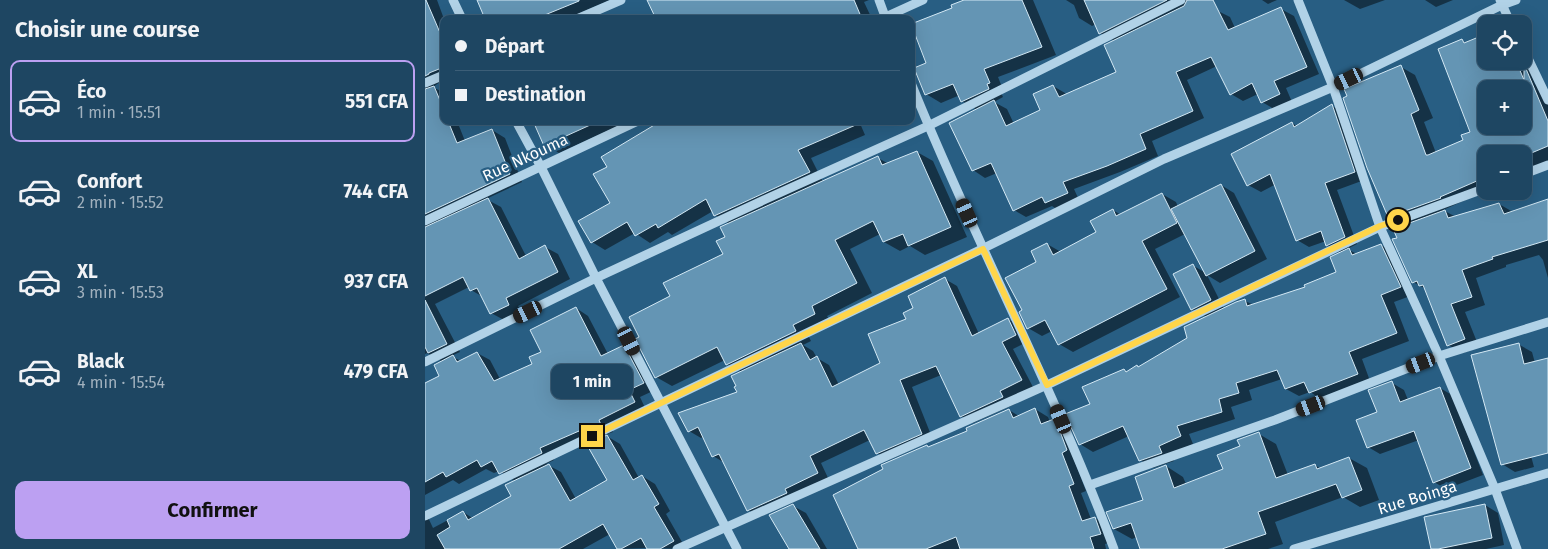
<!DOCTYPE html>
<html lang="fr">
<meta charset="utf-8">
<style>
:root{--surface:#1e4662;--page:#264d68;--text:#f1f3f6;--muted:#a1b1be;--line:#3c5e77;--accent:#bca0f2}
body{margin:0;font-family:"Fira Sans",sans-serif;background:var(--page);color:var(--text);height:100vh;display:flex;flex-direction:column;font-size:19px;white-space:nowrap}
*{box-sizing:border-box;margin:0}
p{font-size:16px;color:var(--muted)}
.icon{flex:none;width:28px;height:28px;fill:none;stroke:currentColor;stroke-width:2;stroke-linecap:round;stroke-linejoin:round}
.map{position:relative;flex:1;overflow:hidden}
.sheet{display:flex;flex-direction:column;background:var(--surface);width:425px}
.sheet>*{flex:none}
.guide{position:absolute;left:15px;top:15px;width:475px;height:110px;border-radius:10px;box-shadow:0 5px 20px #0002,0 0 0 1px var(--line);display:grid;align-content:center;height:110px;padding:0 15px;background:var(--surface)}
.fabs{position:absolute;left:1052px;top:15px;display:grid;gap:10px}
.fabs a{display:grid;place-items:center;width:55px;height:55px;border-radius:10px;background:var(--surface);box-shadow:0 5px 20px #0002,0 0 0 1px var(--line);font-size:25px}
.end{position:absolute;width:22px;height:22px;margin:-11px;border:6px solid #ffd54a;background:#111;box-shadow:0 0 0 2px #111}
.from{border-radius:50%}
.bubble{position:absolute;height:35px;border-radius:10px;background:var(--surface);box-shadow:0 5px 20px #0002,0 0 0 1px var(--line);font-size:16px;font-weight:700;line-height:35px;text-align:center}
.car{position:absolute;width:15px;height:30px;margin:-15px -8px;border-radius:6px;box-shadow:0 0 4px 1px #0007;background:linear-gradient(#222 24%,#8ab4d8 0 40%,#222 0 76%,#8ab4d8 0 86%,#222 0)}
.guide b{display:flex;align-items:center;gap:18px;height:48px;font-size:19px}
.guide b+b{border-top:1px solid var(--line)}
.guide i{width:12px;height:12px;background:var(--text)}
ul{padding:0;list-style:none}
li{display:flex;align-items:center;gap:15px;height:82px;margin:0 10px 8px;padding:0 5px;border:2px solid transparent;border-radius:10px}
li div{flex:1}
li b{display:block;font-size:19px}
li em{font-style:normal;font-weight:700}
li.current{border-color:var(--accent)}
li>.icon{width:45px;height:45px;stroke-width:1.5}
h2{padding:0 15px;font-size:22px;line-height:60px}
.action{display:flex;gap:10px;margin-top:auto;padding:10px 15px}
.action a{flex:1;height:58px;border-radius:10px;background:var(--accent);color:#111;font-size:20px;font-weight:700;line-height:58px;text-align:center}
main{display:flex;flex:1;min-height:0}
.map>svg:first-child{display:block}
</style>
<main>
<section class="sheet">
<h2>Choisir une course</h2>
<ul>
<li class="current"><svg class="icon" aria-label="car" viewBox="0 0 24 24"><path d="M5 17H2v-5l4-1 3-4h7l3 4 3 1v5h-3M9 17h6M6 11h13"/><circle cx="7" cy="17" r="2"/><circle cx="17" cy="17" r="2"/></svg><div><b>Éco</b><p>1 min · 15:51</p></div><em>551 CFA</em></li>
<li><svg class="icon" aria-label="car" viewBox="0 0 24 24"><path d="M5 17H2v-5l4-1 3-4h7l3 4 3 1v5h-3M9 17h6M6 11h13"/><circle cx="7" cy="17" r="2"/><circle cx="17" cy="17" r="2"/></svg><div><b>Confort</b><p>2 min · 15:52</p></div><em>744 CFA</em></li>
<li><svg class="icon" aria-label="car" viewBox="0 0 24 24"><path d="M5 17H2v-5l4-1 3-4h7l3 4 3 1v5h-3M9 17h6M6 11h13"/><circle cx="7" cy="17" r="2"/><circle cx="17" cy="17" r="2"/></svg><div><b>XL</b><p>3 min · 15:53</p></div><em>937 CFA</em></li>
<li><svg class="icon" aria-label="car" viewBox="0 0 24 24"><path d="M5 17H2v-5l4-1 3-4h7l3 4 3 1v5h-3M9 17h6M6 11h13"/><circle cx="7" cy="17" r="2"/><circle cx="17" cy="17" r="2"/></svg><div><b>Black</b><p>4 min · 15:54</p></div><em>479 CFA</em></li>
</ul>
<div class="action"><a>Confirmer</a></div>
</section>
<div class="map">
<svg width="1123" height="549" viewBox="0 0 1123 549">
<rect width="100%" height="100%" fill="#285e83"/>
<g fill="#0007" fill-rule="evenodd">
<path d="M0,0H12L19,19V79L8,87L19,93V121H32L40,141L67,130L80,138L97,182L61,199L76,207L101,256L120,247L133,254L145,279L93,306L96,312L79,320L66,313L58,297L46,290L44,287L10,304L35,352L26,356L36,361L52,353L65,360L75,379L109,364L151,308L163,316L183,354L199,346L211,353L230,390L215,397L221,410L186,428L188,432L180,435L195,444L214,478L217,476L230,484L245,511L241,514L261,549L223,548L193,549L185,534L158,549H0V511L8,528L38,512L49,519L88,497L90,481L74,471L69,473L61,469L34,484L28,480L0,495V385L16,376L18,362L2,353L0,354ZM165,438L172,442L184,481L151,499L136,472L121,464L129,460L126,455Z"/>
<polygon points="54,0 185,0 141,19 61,19"/>
<polygon points="224,0 444,0 439,2 447,19 232,19"/>
<polygon points="542,0 608,0 631,55 573,77 579,92 576,93 578,97 569,102 582,109 589,124 617,111 628,86 640,93 641,95 693,73 690,41 675,33 671,24 667,26 654,18 649,5 641,0 771,0 805,17 810,28 856,9 869,16 894,74 861,88 867,102 849,109 837,102 833,94 818,101 806,94 792,66 762,80 779,118 727,141 733,156 695,172 649,189 654,200 633,210 627,206 601,217 589,210 572,173 560,178 548,170 552,110 537,101 535,95 516,103 501,94 491,68 503,63 529,9"/>
<polygon points="837,0 852,0 843,4"/>
<polygon points="919,0 960,0 935,9"/>
<polygon points="1000,0 1028,0 1011,7"/>
<path d="M1061,36V61H1099V55L1110,84L1121,90L1123,95V165L1099,171V154H1061V191L1018,210L1031,217L1074,204L1088,212L1123,201V278L1118,260L1114,255L1081,265V267L1051,278L1060,305L1040,312L1054,347L1038,353L1023,345L1001,289L988,282L973,238L980,226L964,216L976,67L990,75L1008,118L999,122L1011,153L1040,141L1047,133L1037,41L1042,43ZM1061,89H1099V126H1061Z"/>
<polygon points="907,106 920,113 942,179 912,190 932,244 922,249 932,254 956,245 969,253 988,295 969,302 984,341 937,359 945,381 898,400 885,392 874,396 861,389 857,379 824,390 827,400 806,407 810,419 764,434 768,444 746,454 749,461 728,468 715,460 704,436 668,452 655,444 666,404 699,370 703,372 712,366 714,368 764,338 782,317 767,309 767,265 781,273 760,234 730,249 755,297 648,352 634,344 627,331 617,336 603,328 599,311 613,262 622,244 636,252 673,233 688,210 696,215 737,194 751,202 753,207 796,185 809,193 842,259 795,283 782,275 799,309 820,301 829,305 882,288 913,273 917,253 902,245 901,241 884,247 872,240 851,184 836,192 823,185 867,123 872,126"/>
<polygon points="109,121 204,121 134,153 120,145"/>
<polygon points="434,121 440,135 386,158 398,182 453,158 464,164 492,152 508,161 542,237 500,255 485,246 475,251 459,242 455,234 425,249 447,293 402,316 406,323 383,335 386,341 378,345 388,351 392,358 404,365 414,385 457,364 490,308 520,279 532,286 554,334 583,319 595,326 602,342 588,349 608,387 587,398 590,404 548,423 536,416 516,375 487,387 508,440 464,460 452,453 445,440 396,463 404,480 371,496 373,500 335,517 323,510 300,463 288,456 279,436 276,438 264,431 314,393 317,372 302,364 300,360 247,386 231,377 215,338 247,297 299,254 301,237 305,224 290,215 288,211 247,235 243,232 225,243 210,233 180,250 167,242 187,203"/>
<polygon points="1093,344 1107,352 1110,363 1123,359 1123,451 1106,456 1109,467 1090,472 1077,464"/>
<polygon points="967,383 979,390 983,400 1015,388 1027,395 1058,475 1021,489 1009,482 994,440 955,454 943,447 954,412"/>
<polygon points="610,409 623,417 625,422 629,420 642,428 649,460 661,491 656,493 666,519 670,518 682,525 688,541 680,544 681,549 434,549 504,448 544,431 584,410 594,416"/>
<polygon points="834,434 851,444 863,475 890,465 896,469 924,458 942,468 954,500 935,507 918,497 850,522 858,544 843,549 716,549 712,537 707,539 689,529 719,501 741,466 758,477 761,484 799,470 817,447"/>
<polygon points="1060,505 1073,513 1079,545 1061,549 1007,549"/>
<polygon points="368,506 381,513 402,549 365,549"/>
</g>
<g fill="#6495b4" stroke="#d4e9f5" fill-rule="evenodd">
<polygon points="0,0 1,0 19,42 19,67 4,73 4,74 0,76"/>
<polygon points="52,0 154,0 154,1 110,19 60,19"/>
<polygon points="222,0 429,0 437,19 231,19"/>
<polygon points="539,0 597,0 617,47 559,69 565,83 562,84 564,89 536,102 528,84 500,95 489,68 501,63 486,24 527,8 526,5"/>
<polygon points="659,0 742,0 674,34"/>
<polygon points="762,0 788,0 803,30 856,7 882,67 849,81 855,94 836,103 827,83 805,95 786,57 751,72 768,111 715,134 721,149 682,166 638,182 643,193 620,203 617,197 588,211 566,163 547,171 524,123 569,100 581,126 615,110 608,94 628,85 634,97 691,72 679,45 759,6"/>
<path d="M1061,34V61H1091L1099,80V64L1123,121V146L1104,154H1061V177L1015,197L1016,198L963,217L942,168L918,98L922,96L919,89L976,65L994,110L986,114L1001,155H1003L1038,140L1036,135L1045,132L1013,49L1037,39L1039,43ZM1061,89H1099V126H1061Z"/>
<polygon points="9,86 19,110 19,121 23,121 32,143 67,129 85,174 0,214 0,89"/>
<polygon points="907,104 930,172 900,183 920,237 901,246 896,231 871,241 845,174 822,186 806,154 867,122 869,127"/>
<polygon points="108,121 174,121 119,146"/>
<polygon points="236,121 440,121 373,150 385,172 289,216 281,199 233,228 231,224 210,236 202,222 166,243 153,221 185,203 168,174 182,167 176,157"/>
<polygon points="492,151 526,227 483,246 478,234 458,242 448,221 410,240 432,283 387,306 390,314 368,325 371,331 301,365 292,347 230,378 210,339 214,337 204,317 245,296 238,283 298,254 291,241 300,237 295,227 453,156 457,165"/>
<polygon points="796,184 830,251 781,276 746,209"/>
<polygon points="737,193 752,223 717,241 742,289 633,345 620,320 602,329 594,312 597,310 580,278 611,262 606,251 622,243 628,255 671,232 665,221 688,209 691,216"/>
<polygon points="63,198 94,259 120,245 133,272 81,298 84,305 65,314 52,288 45,291 38,277 0,296 0,227"/>
<polygon points="1123,199 1123,240 1067,257 1068,259 1037,270 1047,297 1026,304 1040,339 1022,346 998,285 994,286 992,281 987,283 967,239 972,238 968,229 1020,210 1023,218 1074,203 1079,214"/>
<polygon points="956,244 976,287 956,295 972,333 924,352 933,374 884,393 879,382 860,389 852,370 811,383 814,393 794,399 797,412 752,426 756,436 734,446 737,453 714,461 698,426 654,445 640,414 665,404 657,387 699,369 701,372 712,365 713,367 762,338 759,327 811,302 820,299 822,306 880,287 879,285 911,272 905,257 924,248 927,255"/>
<polygon points="768,264 786,300 766,310 748,274"/>
<polygon points="520,277 547,336 583,318 591,335 577,342 597,380 575,391 578,397 535,417 511,366 475,380 497,434 451,454 439,430 385,456 393,473 360,489 362,493 322,511 294,454 287,457 273,427 263,432 253,413 312,392 309,387 311,386 306,376 376,343 385,360 392,356 407,387 455,363 443,334 481,319 478,313 488,308 483,296"/>
<polygon points="0,300 22,344 3,353 0,347"/>
<polygon points="151,307 176,356 199,345 219,383 204,390 210,402 174,420 176,425 156,434 154,431 115,448 117,453 74,474 67,461 56,467 52,460 21,477 18,472 0,482 0,383 14,376 9,365 28,355 32,362 52,352 69,381 107,364 104,357 116,352 105,330"/>
<polygon points="1094,343 1099,364 1123,358 1123,453 1076,465 1046,355"/>
<polygon points="967,381 975,402 1015,387 1046,468 1008,483 989,431 942,448 931,420 952,412 943,390"/>
<polygon points="610,408 616,424 629,419 636,434 642,450 637,453 649,484 644,486 657,521 670,517 676,534 665,537 669,549 535,549 531,537 501,549 433,549 408,495 458,469 456,465 502,445 503,447 542,431 541,428 584,409 588,418"/>
<polygon points="834,432 851,478 890,464 892,469 924,457 937,490 917,498 911,484 833,512 841,534 797,549 715,549 706,523 688,529 681,512 718,500 710,477 741,465 749,488 798,469 792,455 815,446 812,440"/>
<polygon points="182,435 208,480 217,475 234,504 229,507 249,541 235,549 222,549 216,538 196,549 192,549 178,524 134,549 20,549 12,535 25,527 22,520 38,511 43,520 86,496 80,485 124,464 145,501 182,480 162,445"/>
<polygon points="368,504 395,549 364,549 344,515"/>
<polygon points="1060,504 1067,538 1013,549 1006,549 999,517"/>
</g>
<g fill="none" stroke-linecap="round" stroke-linejoin="round">
<g stroke="#b1d2e7" stroke-width="9">
<polyline points="28,0 37,19"/>
<polyline points="454,0 461,19"/>
<polyline points="873,0 908,87 955,227 1014,356 1070,489 1092,549"/>
<polyline points="1075,0 1086,24"/>
<polyline points="152,19 196,0"/>
<polyline points="456,19 498,0"/>
<polyline points="1099,50 1123,100"/>
<polyline points="0,83 19,75"/>
<path d="M486,83C549,240 630,390 689,549"/>
<polyline points="91,121 116,167 171,278 312,549"/>
<polyline points="1099,174 1123,165"/>
<polyline points="0,221 213,121"/>
<polyline points="0,362 171,278 341,199 503,126 756,0"/>
<polyline points="665,485 850,420 1014,356 1123,322"/>
<polyline points="0,516 557,249 739,159 908,87 1077,5 1091,0"/>
<polyline points="252,549 622,385 955,227 1061,188"/>
<polyline points="869,549 1123,473"/>
</g>
</g>
<g fill="none" stroke-linecap="round" stroke-linejoin="round">
<polyline stroke="#ffd54a" stroke-width="6" points="167,436 558,249 622,385 955,226 973,220"/>
</g>
<g text-anchor="middle" stroke-width="4.5" stroke-linejoin="round" paint-order="stroke">
<g font-size="16" fill="#fff" stroke="#285e83">
<text transform="translate(100 157) rotate(-25)" y="6">Rue Nkouma</text>
<text transform="translate(992 497) rotate(-17)" y="6">Rue Boinga</text>
</g>
</g>
</svg>
<div class="fabs">
<a><svg class="icon" aria-label="locate" viewBox="0 0 24 24"><circle cx="12" cy="12" r="6"/><path d="M12 2v4M12 18v4M2 12h4M18 12h4"/></svg></a>
<a>+</a>
<a>−</a>
</div>
<i class="end from" style="left:973px;top:220px"></i>
<i class="end" style="left:167px;top:436px"></i>
<div class="bubble" style="left:126px;top:364px;width:82px">1 min</div>
<i class="car" style="left:924px;top:79px;rotate:244deg"></i>
<i class="car" style="left:542px;top:213px;rotate:336deg"></i>
<i class="car" style="left:103px;top:312px;rotate:244deg"></i>
<i class="car" style="left:204px;top:341px;rotate:153deg"></i>
<i class="car" style="left:996px;top:363px;rotate:249deg"></i>
<i class="car" style="left:886px;top:406px;rotate:249deg"></i>
<i class="car" style="left:636px;top:419px;rotate:337deg"></i>
<div class="guide">
<b><i class="from"></i>Départ</b>
<b><i></i>Destination</b>
</div>
</div>
</main>
